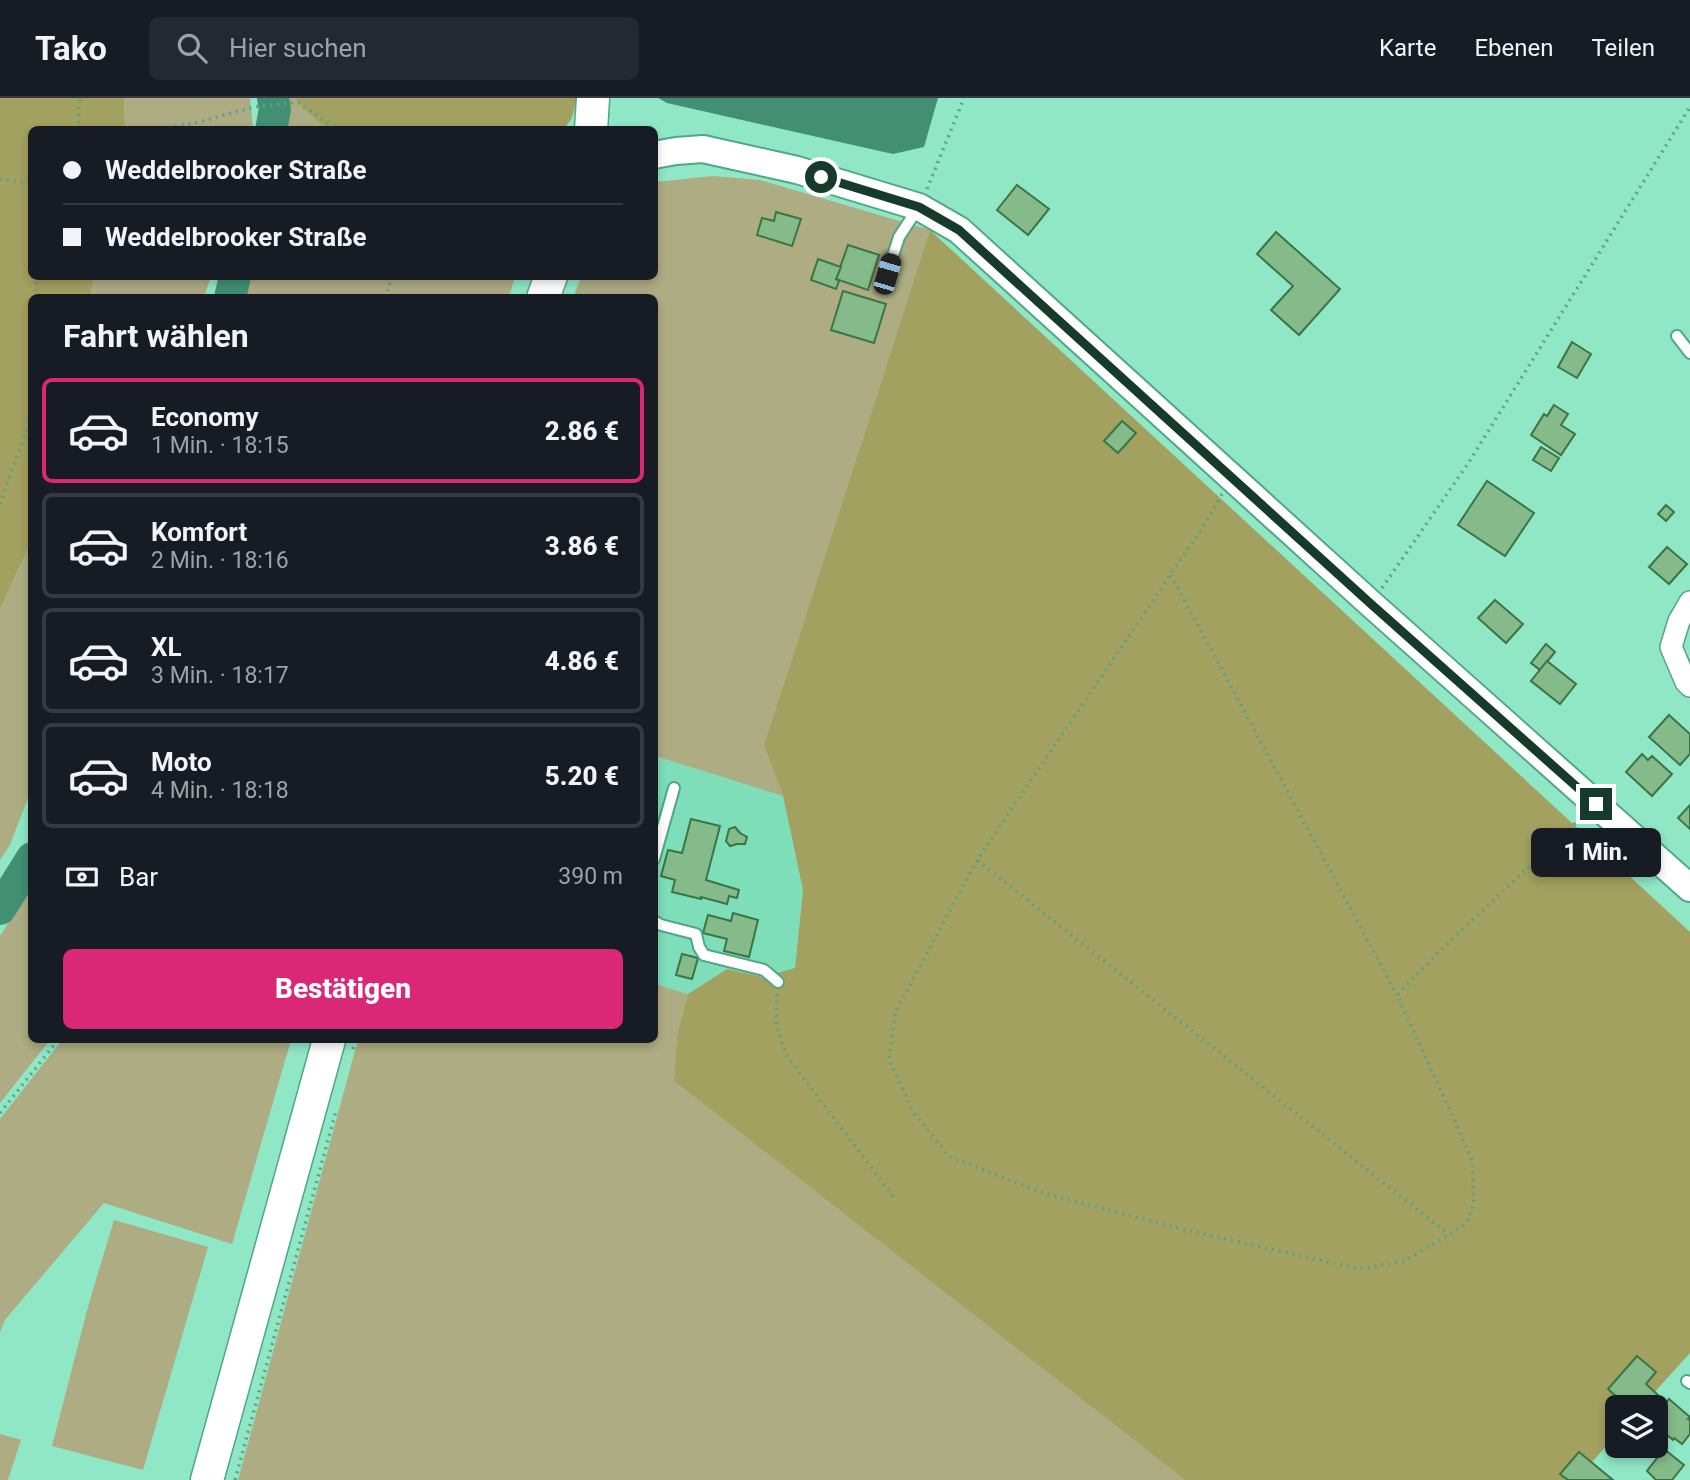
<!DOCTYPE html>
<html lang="de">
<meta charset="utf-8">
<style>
:root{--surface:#171b24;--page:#242831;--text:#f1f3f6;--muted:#9ea1a6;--line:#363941;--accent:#db2777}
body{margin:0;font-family:Roboto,sans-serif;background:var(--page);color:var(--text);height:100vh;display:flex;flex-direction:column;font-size:26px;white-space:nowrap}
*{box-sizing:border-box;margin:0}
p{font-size:23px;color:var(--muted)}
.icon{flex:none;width:38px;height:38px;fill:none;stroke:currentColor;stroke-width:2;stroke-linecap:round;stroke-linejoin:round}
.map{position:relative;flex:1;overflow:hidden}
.side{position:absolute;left:28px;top:196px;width:630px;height:749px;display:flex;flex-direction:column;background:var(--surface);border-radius:10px;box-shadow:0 4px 10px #0003}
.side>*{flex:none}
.guide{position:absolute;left:28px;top:28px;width:630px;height:154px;border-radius:10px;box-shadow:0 4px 10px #0003;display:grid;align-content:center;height:154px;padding:0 35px;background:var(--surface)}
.controls{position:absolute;left:1605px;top:1297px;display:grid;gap:14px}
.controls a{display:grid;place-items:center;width:63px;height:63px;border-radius:10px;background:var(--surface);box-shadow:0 4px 10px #0003;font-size:35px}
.end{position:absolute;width:32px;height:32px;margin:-16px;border:9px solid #163b2d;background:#fff;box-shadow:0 0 0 4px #fff}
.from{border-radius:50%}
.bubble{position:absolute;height:49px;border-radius:10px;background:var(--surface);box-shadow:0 4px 10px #0003;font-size:23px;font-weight:800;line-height:49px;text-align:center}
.car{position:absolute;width:21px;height:42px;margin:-21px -10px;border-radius:9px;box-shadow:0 0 5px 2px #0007;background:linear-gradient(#222 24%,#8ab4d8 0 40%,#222 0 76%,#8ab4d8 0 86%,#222 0)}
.guide b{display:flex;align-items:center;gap:24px;height:66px;font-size:26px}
.guide b+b{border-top:2px solid var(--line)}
.guide i{width:18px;height:18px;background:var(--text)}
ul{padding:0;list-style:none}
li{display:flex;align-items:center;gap:21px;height:105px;margin:0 14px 10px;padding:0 21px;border:4px solid var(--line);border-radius:10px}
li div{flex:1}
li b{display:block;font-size:26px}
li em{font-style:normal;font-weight:800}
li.current{border-color:var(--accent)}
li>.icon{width:63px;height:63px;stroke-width:1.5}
h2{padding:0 35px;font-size:32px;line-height:84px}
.pay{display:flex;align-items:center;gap:18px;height:77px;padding:0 35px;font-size:26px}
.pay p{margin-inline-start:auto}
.action{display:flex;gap:14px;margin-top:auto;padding:14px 35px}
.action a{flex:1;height:80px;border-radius:10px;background:var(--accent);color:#fff;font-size:28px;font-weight:800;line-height:80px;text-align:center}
header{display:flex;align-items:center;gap:42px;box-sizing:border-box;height:98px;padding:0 35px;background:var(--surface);border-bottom:2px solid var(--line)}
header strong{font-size:33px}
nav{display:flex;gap:38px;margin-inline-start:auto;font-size:24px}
.search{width:490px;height:63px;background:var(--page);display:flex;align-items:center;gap:18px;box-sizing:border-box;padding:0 24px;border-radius:10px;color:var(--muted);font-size:26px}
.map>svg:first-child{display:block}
</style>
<header>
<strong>Tako</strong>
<div class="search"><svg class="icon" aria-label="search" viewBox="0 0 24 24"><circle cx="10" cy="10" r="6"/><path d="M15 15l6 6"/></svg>Hier suchen</div>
<nav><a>Karte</a><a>Ebenen</a><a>Teilen</a></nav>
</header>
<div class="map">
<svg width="1690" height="1382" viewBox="0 0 1690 1382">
<rect width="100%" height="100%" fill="#90e7c5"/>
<polygon fill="#7ddeb9" points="654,658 783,698 803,792 795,870 763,879 727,871 688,896 655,886"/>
<g fill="#adac83">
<polygon points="124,0 250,0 253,31 125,31"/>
<polygon points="272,0 296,0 297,4 328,31 271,32"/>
<polygon points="713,78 760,82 930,132 764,647 783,698 655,658 654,200 573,200 581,179 654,178 655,84"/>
<polygon points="94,179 94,178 211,179 204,199 90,199"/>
<polygon points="240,179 240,178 515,179 509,199 235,199"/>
<polygon points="31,444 31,692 10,747 0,762 0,511"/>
<polygon points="31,785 32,942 50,942 0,1005 0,836 1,837"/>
<polygon points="655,886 688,896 677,937 674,983 1185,1382 238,1382 358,942 654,942"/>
<polygon points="62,942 291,942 232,1146 104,1105 5,1222 0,1234 0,1021"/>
<polygon points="114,1122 208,1149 143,1372 52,1348 89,1205"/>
<polygon points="0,1336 21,1342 8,1382 0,1382"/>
</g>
<g fill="#a3a15f">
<polygon points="0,0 124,0 125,31 32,32 32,178 94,179 90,199 32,200 31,444 0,511"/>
<polygon points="296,0 577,0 572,20 564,31 328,32 297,4"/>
<polygon points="930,132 1690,834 1690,1255 1641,1309 1617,1309 1617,1336 1576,1382 1185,1382 674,983 677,937 688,896 727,871 763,879 795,870 803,792 783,698 764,647"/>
</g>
<polygon fill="#428f73" points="658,0 938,0 924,49 893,56 667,5"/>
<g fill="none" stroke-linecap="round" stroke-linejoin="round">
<g stroke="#428f73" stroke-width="32">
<polyline points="271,32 275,11 273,0"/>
<polyline points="230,200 235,178"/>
<polyline points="0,811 32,760"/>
</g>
</g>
<g fill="#85ba8a" stroke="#3c7544" stroke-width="2">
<polygon points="1017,87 1049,111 1028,137 997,112"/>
<polygon points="776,114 801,121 792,148 757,137 762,120 774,123"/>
<polygon points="1276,134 1340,191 1299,237 1271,212 1293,188 1257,156"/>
<polygon points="848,147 879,157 868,192 836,181"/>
<polygon points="818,161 841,169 836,181 839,183 836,191 811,182"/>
<polygon points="843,193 886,206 874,245 831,232"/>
<polygon points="1572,244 1591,256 1577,280 1558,269"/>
<polygon points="1554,307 1568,316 1561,327 1575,336 1561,357 1531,337 1544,316 1547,318"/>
<polygon points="1122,323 1136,335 1118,355 1104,343"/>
<polygon points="1541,349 1559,360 1551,373 1533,362"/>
<polygon points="1487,383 1534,415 1505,458 1458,427"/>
<polygon points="1666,407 1674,414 1666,423 1658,416"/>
<polygon points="1667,449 1687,466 1669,486 1649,469"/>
<polygon points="1495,502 1523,526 1506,545 1478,520"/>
<polygon points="1546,546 1555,554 1540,572 1531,565"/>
<polygon points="1547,563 1576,586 1560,606 1531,583"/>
<polygon points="1669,617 1690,636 1690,656 1680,667 1649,639"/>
<polygon points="1642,656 1648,662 1652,658 1672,676 1652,698 1626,674"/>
<polygon points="1690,707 1690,731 1678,720"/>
<polygon points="691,721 720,728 706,782 739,792 737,800 729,798 727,806 701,799 701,801 672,794 675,782 661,778 668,752 682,755"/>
<polygon points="735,729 740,735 747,739 745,746 737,746 730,748 726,743 729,731"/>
<polygon points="733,815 758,822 749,859 724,853 727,841 703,835 708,817 731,823"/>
<polygon points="682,856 698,860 692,881 676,877"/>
<polygon points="1637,1258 1656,1274 1646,1286 1658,1297 1648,1309 1628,1309 1608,1291"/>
<polygon points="1669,1301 1690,1319 1688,1321 1690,1322 1690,1336 1682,1346 1674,1340 1673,1342 1656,1328 1656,1318"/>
<polygon points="1664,1351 1684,1367 1672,1382 1656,1382 1647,1373"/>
<polygon points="1579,1354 1613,1382 1568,1382 1560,1376"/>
</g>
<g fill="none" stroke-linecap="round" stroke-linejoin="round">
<defs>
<g id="service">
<polyline points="887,176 899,139 918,110"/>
<polyline points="1677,238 1690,255"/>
<polyline points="654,761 674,690"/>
<polyline points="654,823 661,827 696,836 699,849 704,857 764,872 778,884"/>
<polyline points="1687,1283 1690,1285"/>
</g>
<polyline id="minor" points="1690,504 1679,523 1671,549 1686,584 1690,588"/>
<polyline id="tertiary" points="654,57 676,53 703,51 797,72 919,109 959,132 1371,506 1690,790"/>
<g id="primary">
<polyline points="591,32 593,0"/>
<polyline points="543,200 551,178"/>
<polyline points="207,1382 329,942"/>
</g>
</defs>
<use href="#service" stroke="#50a787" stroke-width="14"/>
<use href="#minor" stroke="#50a787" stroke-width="24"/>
<use href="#tertiary" stroke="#50a787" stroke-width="30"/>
<use href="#primary" stroke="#50a787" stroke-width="35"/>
<g stroke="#5ea187" stroke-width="3.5" stroke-dasharray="2 5" stroke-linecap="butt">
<polyline points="78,32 80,0"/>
<polyline points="154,32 195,25 254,9 297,4 339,32"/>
<polyline points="0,81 32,86"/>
<polyline points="927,91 964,0"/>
<polyline points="36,200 36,178"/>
<polyline points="385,200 392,178"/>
<polyline points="1222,396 1201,432 977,762 1448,1136"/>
<polyline points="0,406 32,316"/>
<polyline points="1171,477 1397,897"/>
<polyline points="1382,490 1469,364 1690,9"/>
<polyline points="977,762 895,915 889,962 915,1017 950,1059 1043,1095 1185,1132 1359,1171 1405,1163 1466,1126 1474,1106 1472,1061 1397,897 1447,846 1582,719"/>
<polyline points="777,896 776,926 786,957 896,1102"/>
<polyline points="353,951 356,942"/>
<polyline points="0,1015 58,942"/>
<polyline points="235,1382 336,1013"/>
</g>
<use href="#service" stroke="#fff" stroke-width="10"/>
<use href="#minor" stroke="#fff" stroke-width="21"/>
<use href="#tertiary" stroke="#fff" stroke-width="26"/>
<use href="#primary" stroke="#fff" stroke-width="32"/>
</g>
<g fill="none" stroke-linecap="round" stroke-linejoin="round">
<polyline stroke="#163b2d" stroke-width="9" points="821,79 919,109 959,132 1371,506 1596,706"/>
</g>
</svg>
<div class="controls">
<a><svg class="icon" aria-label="layers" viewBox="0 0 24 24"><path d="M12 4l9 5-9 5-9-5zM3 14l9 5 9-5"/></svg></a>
</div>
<i class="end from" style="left:821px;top:79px"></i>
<i class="end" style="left:1596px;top:706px"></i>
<div class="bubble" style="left:1531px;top:730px;width:130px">1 Min.</div>
<i class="car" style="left:887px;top:176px;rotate:16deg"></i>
<div class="guide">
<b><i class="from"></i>Weddelbrooker Straße</b>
<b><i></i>Weddelbrooker Straße</b>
</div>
<section class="side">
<h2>Fahrt wählen</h2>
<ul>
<li class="current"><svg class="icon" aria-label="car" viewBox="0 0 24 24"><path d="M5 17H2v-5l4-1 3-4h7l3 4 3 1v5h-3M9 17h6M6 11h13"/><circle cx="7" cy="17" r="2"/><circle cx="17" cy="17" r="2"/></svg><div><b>Economy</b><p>1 Min. · 18:15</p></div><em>2.86 €</em></li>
<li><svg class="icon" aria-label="car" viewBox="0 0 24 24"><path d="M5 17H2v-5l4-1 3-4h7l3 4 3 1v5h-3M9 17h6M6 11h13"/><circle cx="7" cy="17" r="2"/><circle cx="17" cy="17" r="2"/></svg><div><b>Komfort</b><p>2 Min. · 18:16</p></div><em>3.86 €</em></li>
<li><svg class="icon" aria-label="car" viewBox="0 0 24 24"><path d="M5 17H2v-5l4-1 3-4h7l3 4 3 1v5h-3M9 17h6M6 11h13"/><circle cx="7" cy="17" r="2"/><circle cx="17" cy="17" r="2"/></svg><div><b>XL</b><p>3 Min. · 18:17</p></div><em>4.86 €</em></li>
<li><svg class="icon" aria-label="car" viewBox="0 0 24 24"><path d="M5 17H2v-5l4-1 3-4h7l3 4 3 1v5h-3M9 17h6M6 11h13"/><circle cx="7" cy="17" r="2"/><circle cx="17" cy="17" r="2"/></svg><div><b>Moto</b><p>4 Min. · 18:18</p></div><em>5.20 €</em></li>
</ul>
<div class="pay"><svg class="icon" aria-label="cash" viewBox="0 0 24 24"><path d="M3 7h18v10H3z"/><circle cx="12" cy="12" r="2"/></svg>Bar<p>390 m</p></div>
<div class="action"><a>Bestätigen</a></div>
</section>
</div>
